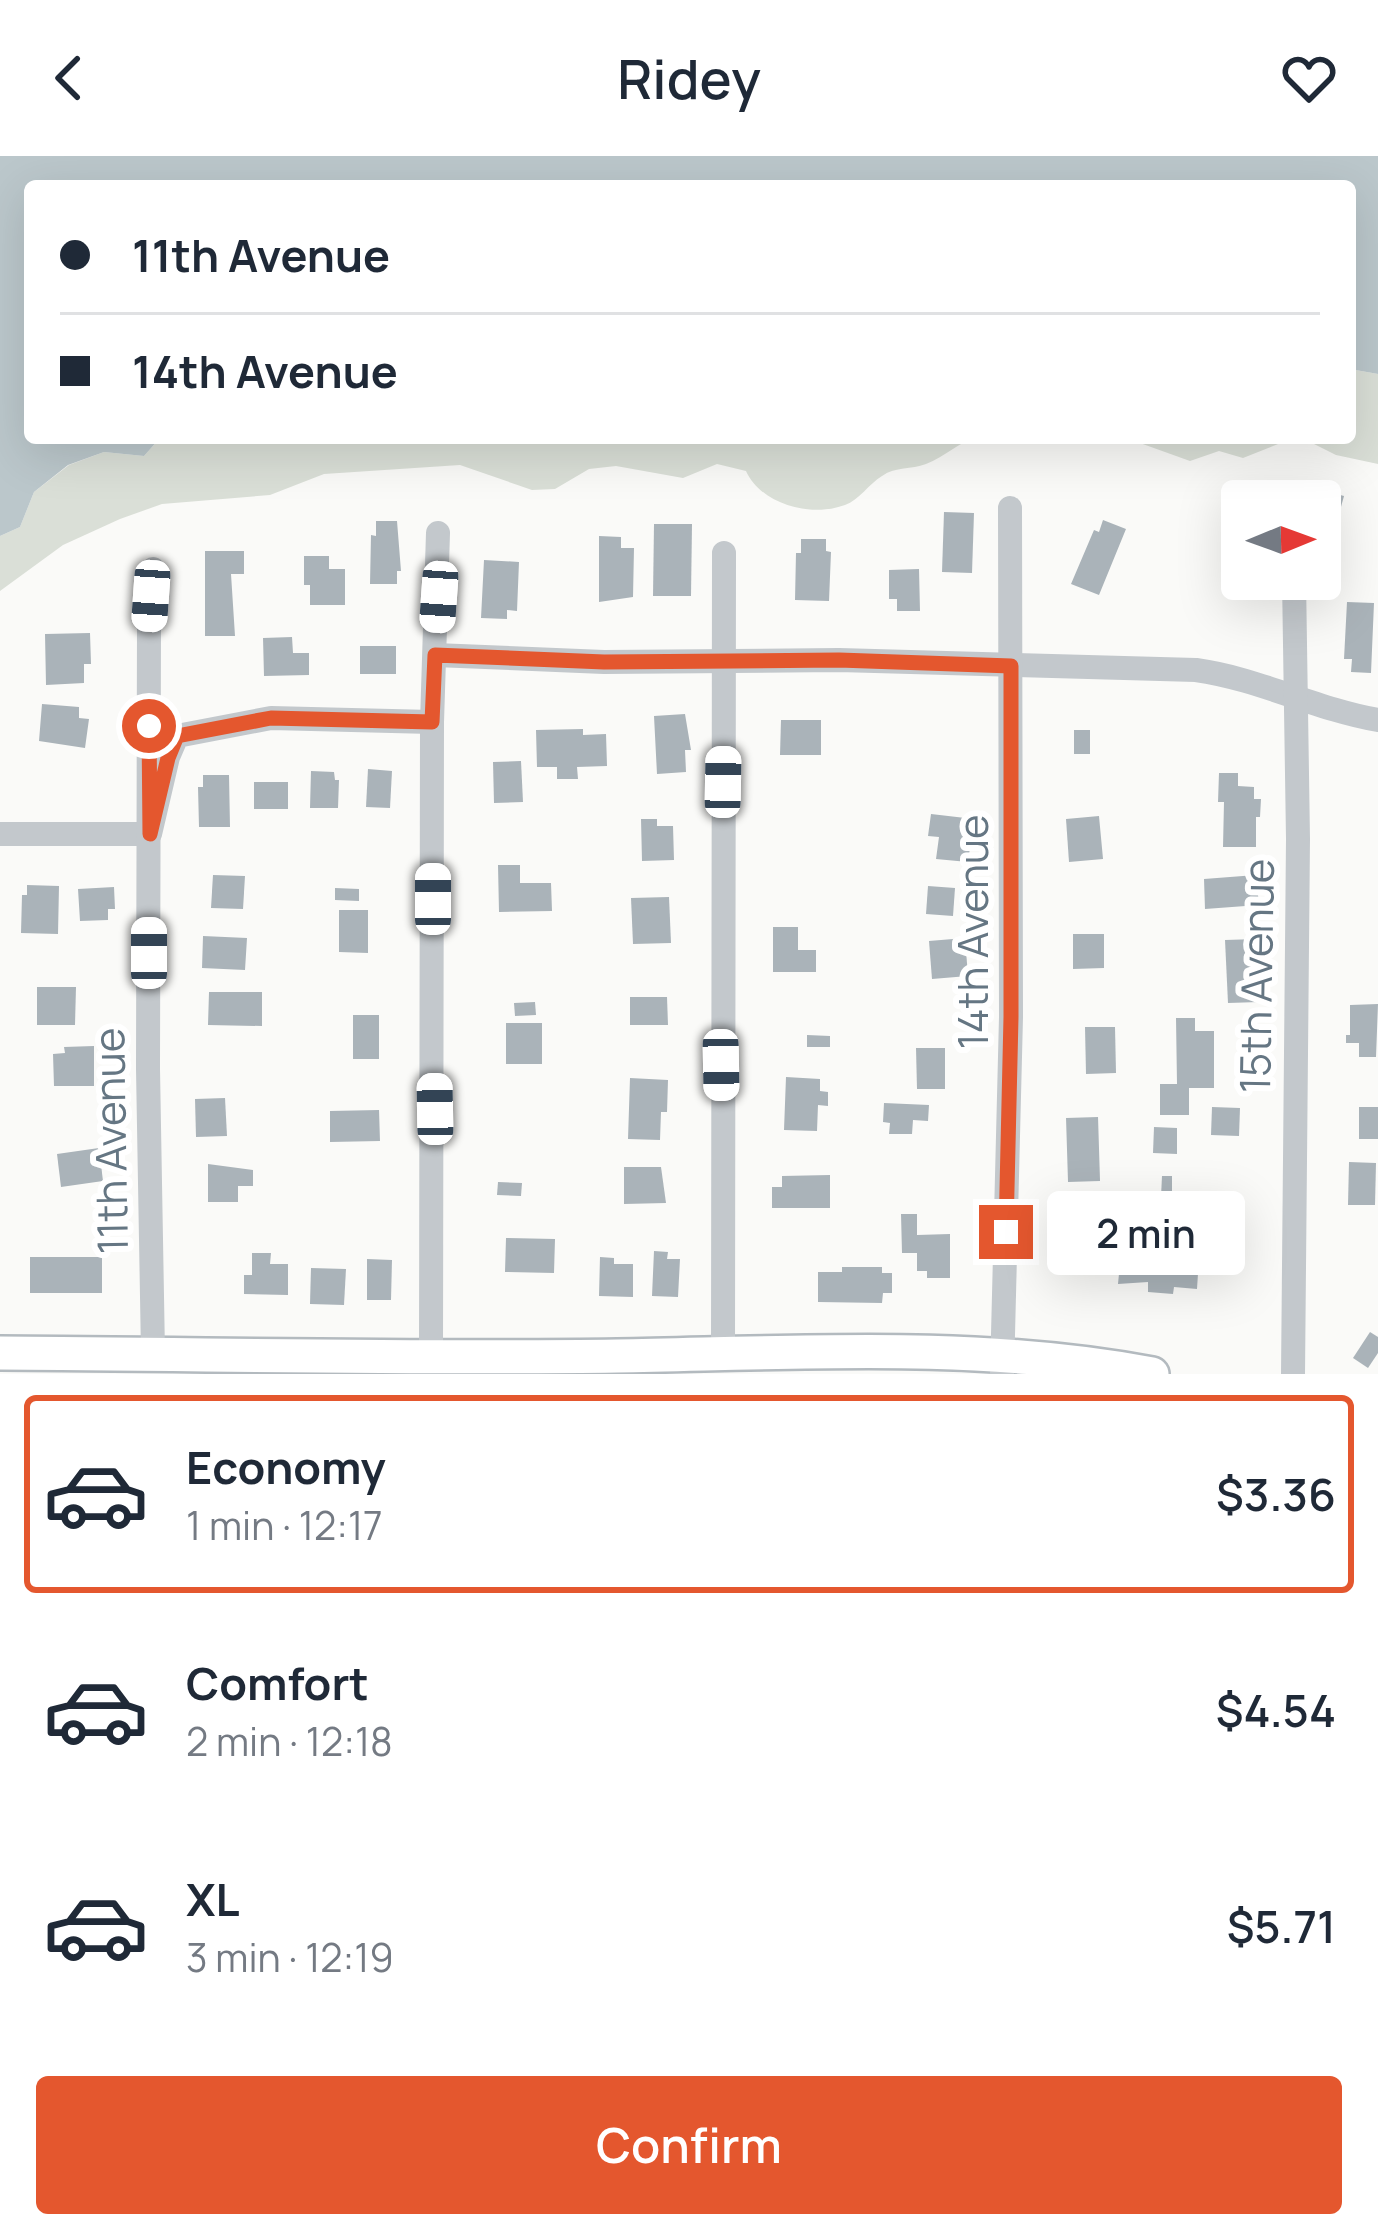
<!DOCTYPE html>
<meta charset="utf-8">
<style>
:root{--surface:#fff;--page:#f2f2f3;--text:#1f2937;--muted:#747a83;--line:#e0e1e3;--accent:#e4572e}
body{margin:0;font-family:Manrope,sans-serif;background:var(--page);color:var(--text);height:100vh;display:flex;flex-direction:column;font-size:45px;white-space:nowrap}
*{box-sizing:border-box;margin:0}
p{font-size:39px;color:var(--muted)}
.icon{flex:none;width:66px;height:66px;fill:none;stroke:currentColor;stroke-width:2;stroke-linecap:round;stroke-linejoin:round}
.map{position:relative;height:1218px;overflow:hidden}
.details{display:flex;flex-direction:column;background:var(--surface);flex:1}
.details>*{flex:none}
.top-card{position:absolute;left:24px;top:24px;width:1332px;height:264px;border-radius:12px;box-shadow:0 12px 48px #0002;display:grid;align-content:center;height:264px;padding:0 36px;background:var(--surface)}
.needle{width:78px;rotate:89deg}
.buttons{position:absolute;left:1221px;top:324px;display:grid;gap:24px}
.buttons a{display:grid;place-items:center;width:120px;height:120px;border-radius:12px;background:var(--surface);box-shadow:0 12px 48px #0002;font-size:60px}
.end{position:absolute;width:54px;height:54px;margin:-27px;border:15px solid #e4572e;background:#fff;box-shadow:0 0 0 6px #fff}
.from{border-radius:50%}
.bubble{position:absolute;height:84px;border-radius:12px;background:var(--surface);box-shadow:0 12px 48px #0002;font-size:39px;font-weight:600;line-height:84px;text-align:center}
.car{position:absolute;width:36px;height:72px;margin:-36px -18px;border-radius:15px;box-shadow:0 0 9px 3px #0007;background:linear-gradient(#fff 24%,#345 0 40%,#fff 0 76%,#345 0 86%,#fff 0)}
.top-card b{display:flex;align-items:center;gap:42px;height:114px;font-size:45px}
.top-card b+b{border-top:3px solid var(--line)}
.top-card i{width:30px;height:30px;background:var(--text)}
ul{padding:21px 0 0;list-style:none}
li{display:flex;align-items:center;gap:36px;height:198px;margin:0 24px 18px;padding:0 12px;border:6px solid transparent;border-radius:12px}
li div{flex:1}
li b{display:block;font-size:45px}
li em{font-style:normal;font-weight:600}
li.selected{border-color:var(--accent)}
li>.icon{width:108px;height:108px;stroke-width:1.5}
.cta{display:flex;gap:24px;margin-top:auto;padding:24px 36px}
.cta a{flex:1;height:138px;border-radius:12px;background:var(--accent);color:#fff;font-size:48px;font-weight:600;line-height:138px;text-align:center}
header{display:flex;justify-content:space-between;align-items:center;height:156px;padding:0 36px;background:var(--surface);font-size:54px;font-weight:600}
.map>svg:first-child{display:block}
</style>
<header><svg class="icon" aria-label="back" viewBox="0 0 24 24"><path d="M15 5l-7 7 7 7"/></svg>Ridey<svg class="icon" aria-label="heart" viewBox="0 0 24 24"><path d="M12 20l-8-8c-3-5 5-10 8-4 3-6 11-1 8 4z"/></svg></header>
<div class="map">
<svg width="1378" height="1218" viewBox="0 0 1378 1218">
<rect width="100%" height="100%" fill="#fafaf8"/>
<g fill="#dadfd7">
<polygon points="1350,213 1378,218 1378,308 1336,299 1302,282 1350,282"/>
<path d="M160,282H976C958,286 945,301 926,308C911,314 896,310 882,320C869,328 859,344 845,349C810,362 761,348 746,315L717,308L683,322L616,310L589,313L555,333L532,334L460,309L324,318L270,339L162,348L120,363L63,389L0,435V380L20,371L34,336L69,309L104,296L144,300Z"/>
<polygon points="1126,282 1293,282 1243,302 1219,295 1190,305"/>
</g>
<polygon fill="#bbc7cb" points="0,0 1378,0 1378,218 1350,213 1350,30 30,30 30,282 160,282 144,300 104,296 68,309 34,336 20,371 0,380"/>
<g fill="#aab3b9">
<polygon points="1321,334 1344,340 1339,358 1320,353"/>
<polygon points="1242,345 1242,395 1229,396 1227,346"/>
<polygon points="944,356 974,357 972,417 942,416"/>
<polygon points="1103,364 1126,373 1099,439 1071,428 1094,374 1099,376"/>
<polygon points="376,365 397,365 401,415 397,415 397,428 370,428 371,379 376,380"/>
<polygon points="654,368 692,368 691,440 653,440"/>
<polygon points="599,380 621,381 621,392 634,392 633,441 599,446"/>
<polygon points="801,383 826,383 826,395 831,396 829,445 795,444 796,397 801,397"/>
<polygon points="205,395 244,395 244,418 231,418 235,480 205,480"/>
<polygon points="304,400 329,400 329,413 345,413 345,449 310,449 310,429 304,429"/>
<polygon points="484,404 519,406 517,455 507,454 507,463 481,462"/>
<polygon points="919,413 920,455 897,455 897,443 889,443 889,414"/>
<polygon points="1347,446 1374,447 1371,517 1351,516 1352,503 1344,503"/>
<polygon points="90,477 91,508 84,508 84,527 46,529 45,478"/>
<polygon points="292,481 293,497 309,497 309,519 264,520 263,482"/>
<rect x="360" y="490" width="36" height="28"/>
<polygon points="42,548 79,551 79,562 89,563 85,592 39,585"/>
<polygon points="685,558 691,594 685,594 686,616 657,618 654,560"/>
<polygon points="781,564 821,564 821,599 780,599"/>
<polygon points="583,573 583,579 606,578 607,610 577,611 578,623 557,623 557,611 537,611 536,574"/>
<rect x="1074" y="574" width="16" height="24"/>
<polygon points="521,605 523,646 494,647 493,606"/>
<polygon points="368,613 392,615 390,652 366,651"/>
<polygon points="311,615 334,616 335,624 339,624 338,652 310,652"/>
<polygon points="1219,617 1238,617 1238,630 1254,631 1254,643 1261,643 1260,661 1256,661 1256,691 1223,691 1224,646 1218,646"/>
<polygon points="203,619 229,619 230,671 199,671 198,631 203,631"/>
<rect x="254" y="626" width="34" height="27"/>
<polygon points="931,658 974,663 968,706 936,703 939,681 928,680"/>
<polygon points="1099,660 1103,703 1069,706 1066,663"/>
<polygon points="641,663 657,663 657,670 673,670 674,704 642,705"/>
<polygon points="498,709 520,709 520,727 551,727 552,755 499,756"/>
<polygon points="213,719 245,720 243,753 211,752"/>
<polygon points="1256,719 1259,749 1205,753 1204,723"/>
<polygon points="27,729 59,730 58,778 21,777 22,739 27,739"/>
<polygon points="928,730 955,732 953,760 926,758"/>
<polygon points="114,731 115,753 108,753 108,764 80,765 78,733"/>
<polygon points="335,732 359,733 359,745 335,744"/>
<polygon points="669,741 671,787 633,788 631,742"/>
<polygon points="339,754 368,754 368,797 339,796"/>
<polygon points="773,771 798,771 798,794 816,794 816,816 773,816"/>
<polygon points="1073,778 1104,778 1104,812 1073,813"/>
<polygon points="203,780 247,782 245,814 202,812"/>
<polygon points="965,782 968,820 932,823 929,785"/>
<polygon points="1257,783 1259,846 1228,847 1225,784"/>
<polygon points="37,831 76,831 75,869 37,869"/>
<polygon points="209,836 262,836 262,870 208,869"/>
<polygon points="630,841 667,841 668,869 630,869"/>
<polygon points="535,846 536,859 515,860 514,847"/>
<polygon points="1378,848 1376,901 1359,901 1359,887 1346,887 1346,879 1350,879 1350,849"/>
<rect x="353" y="859" width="26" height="44"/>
<polygon points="1176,862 1195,862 1195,875 1214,875 1214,932 1189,932 1189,959 1160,959 1160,928 1177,928"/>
<rect x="506" y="867" width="36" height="41"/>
<polygon points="1085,871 1115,871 1116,917 1086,918"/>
<polygon points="807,879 830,880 830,891 807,891"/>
<polygon points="94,890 94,930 54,930 53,898 65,897 64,891"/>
<polygon points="916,892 945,892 945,933 917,933"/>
<polygon points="786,921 820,923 820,935 828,936 828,950 818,949 817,975 784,974"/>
<polygon points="630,922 668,924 667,956 661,956 660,984 628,983"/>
<polygon points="225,942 227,980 196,981 195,943"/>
<polygon points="884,947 929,949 928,965 913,964 912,978 889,978 890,967 883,966"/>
<polygon points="1212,951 1240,952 1239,980 1211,979"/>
<rect x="1359" y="951" width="19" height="32"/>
<polygon points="379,954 380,985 330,986 330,955"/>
<polygon points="1098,961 1100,1025 1068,1026 1066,962"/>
<polygon points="1154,971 1177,972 1177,998 1153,997"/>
<polygon points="99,992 103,1025 61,1031 57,998"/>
<polygon points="1349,1006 1376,1007 1375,1049 1348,1049"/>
<polygon points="208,1008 253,1014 253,1030 238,1030 238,1046 208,1046"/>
<polygon points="624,1011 661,1011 666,1047 624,1048"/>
<polygon points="830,1019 830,1052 772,1052 772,1031 782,1031 782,1020"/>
<polygon points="1162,1020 1172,1020 1172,1041 1161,1041"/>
<polygon points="498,1026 522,1027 521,1040 497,1039"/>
<polygon points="901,1058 917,1058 917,1079 950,1078 950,1122 927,1122 927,1115 917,1115 917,1097 902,1097"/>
<polygon points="1081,1058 1111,1059 1111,1095 1082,1095"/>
<polygon points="506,1082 555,1083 554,1117 505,1116"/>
<polygon points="1184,1085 1200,1087 1197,1133 1174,1131 1173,1138 1148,1136 1148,1126 1118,1128 1121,1097 1157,1100 1157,1093 1166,1094 1165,1101 1182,1103"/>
<polygon points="654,1095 668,1096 667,1103 680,1103 678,1141 652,1140"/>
<polygon points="252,1097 271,1097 270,1108 288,1108 288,1139 244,1138 244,1119 252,1119"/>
<rect x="30" y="1101" width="72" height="36"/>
<polygon points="600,1101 614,1102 614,1108 633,1108 633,1141 599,1140"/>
<polygon points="367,1103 392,1104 391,1144 367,1144"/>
<polygon points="842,1111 882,1111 882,1117 892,1117 892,1137 883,1137 882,1147 818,1146 818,1116 842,1116"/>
<polygon points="311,1112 346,1113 344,1149 310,1148"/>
<polygon points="1370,1176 1378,1181 1378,1197 1368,1212 1353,1202"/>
</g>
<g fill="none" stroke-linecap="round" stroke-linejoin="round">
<defs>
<path id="secondary" d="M0,1197C206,1198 412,1203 617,1200C793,1197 979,1185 1152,1218"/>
</defs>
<use href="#secondary" stroke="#b3babf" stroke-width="38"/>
<g stroke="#c3c8cc" stroke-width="24">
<path d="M435,499L604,506L839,504L1196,514C1260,523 1315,553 1378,564"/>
<polyline points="0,678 150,678 168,601 177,580 271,562 432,566"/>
<polyline points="153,1197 148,913 149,467 153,413"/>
<polyline points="723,1197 724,397"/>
<polyline points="431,1198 432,566 438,377"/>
<polyline points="1002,1218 1011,861 1010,352"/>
<polyline points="1293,1218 1298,683 1294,423"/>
</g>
<use href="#secondary" stroke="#fff" stroke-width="33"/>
</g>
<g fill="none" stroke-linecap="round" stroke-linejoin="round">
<polyline stroke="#e4572e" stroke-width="15" points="149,570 150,678 168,602 177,580 271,562 432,566 435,499 604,506 839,504 1011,510 1011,861 1006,1076"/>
</g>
<g text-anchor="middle" stroke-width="12" stroke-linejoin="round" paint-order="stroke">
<g font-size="42" fill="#657683" stroke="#fff">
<text transform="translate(973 776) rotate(-90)" y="15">14th Avenue</text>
<text transform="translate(1257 820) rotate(-89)" y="15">15th Avenue</text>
<text transform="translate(111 985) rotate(-91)" y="15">11th Avenue</text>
</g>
</g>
</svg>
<div class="buttons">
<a><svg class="needle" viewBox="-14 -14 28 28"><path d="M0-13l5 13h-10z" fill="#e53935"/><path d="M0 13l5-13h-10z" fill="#747a83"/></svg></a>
</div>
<i class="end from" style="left:149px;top:570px"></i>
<i class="end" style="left:1006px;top:1076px"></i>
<div class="bubble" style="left:1047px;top:1035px;width:198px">2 min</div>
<i class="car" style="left:151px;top:440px;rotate:184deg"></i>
<i class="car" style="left:439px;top:441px;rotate:184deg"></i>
<i class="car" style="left:723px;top:626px;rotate:1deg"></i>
<i class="car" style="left:433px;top:743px;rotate:0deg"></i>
<i class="car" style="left:149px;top:797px;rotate:0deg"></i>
<i class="car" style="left:721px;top:909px;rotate:179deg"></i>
<i class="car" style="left:435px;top:953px;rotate:359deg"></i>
<div class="top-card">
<b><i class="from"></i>11th Avenue</b>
<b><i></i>14th Avenue</b>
</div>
</div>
<section class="details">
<ul>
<li class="selected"><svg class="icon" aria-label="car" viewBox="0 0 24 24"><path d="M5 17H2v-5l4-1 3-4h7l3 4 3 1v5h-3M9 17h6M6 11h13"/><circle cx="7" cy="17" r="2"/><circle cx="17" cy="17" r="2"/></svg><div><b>Economy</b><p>1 min · 12:17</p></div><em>$3.36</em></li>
<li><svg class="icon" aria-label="car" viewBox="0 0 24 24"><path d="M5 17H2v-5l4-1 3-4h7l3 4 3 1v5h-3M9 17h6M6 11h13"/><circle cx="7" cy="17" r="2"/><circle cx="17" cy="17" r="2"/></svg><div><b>Comfort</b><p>2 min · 12:18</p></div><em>$4.54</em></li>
<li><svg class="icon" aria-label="car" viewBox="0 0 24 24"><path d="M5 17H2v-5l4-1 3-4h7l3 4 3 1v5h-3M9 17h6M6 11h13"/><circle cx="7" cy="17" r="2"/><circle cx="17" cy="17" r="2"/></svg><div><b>XL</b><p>3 min · 12:19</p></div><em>$5.71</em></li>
</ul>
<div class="cta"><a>Confirm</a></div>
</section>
